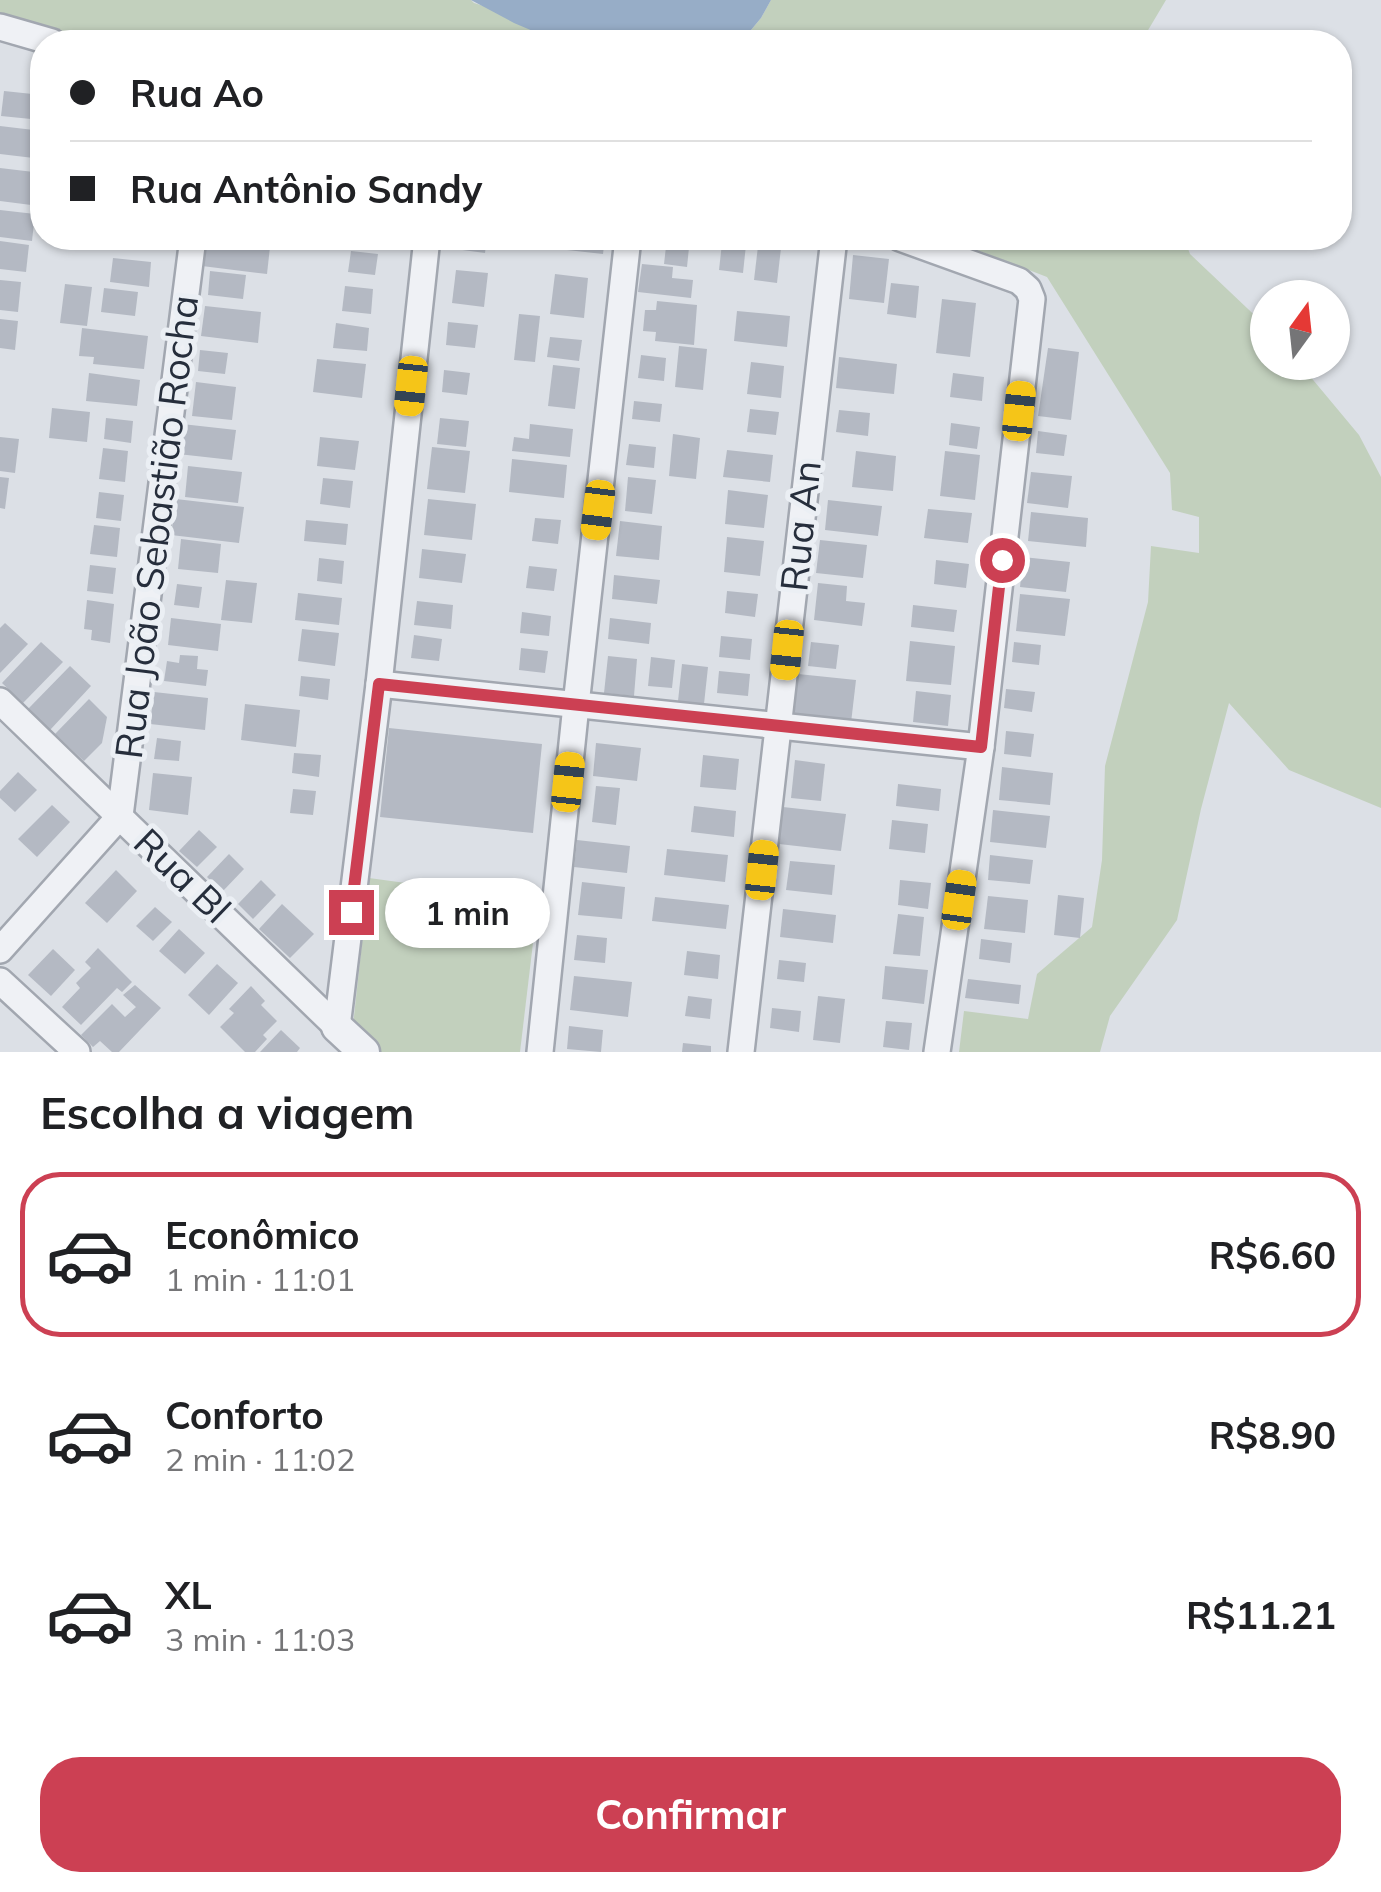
<!DOCTYPE html>
<html lang="pt">
<meta charset="utf-8">
<style>
:root{--surface:#fff;--page:#f2f2f2;--text:#202124;--muted:#757577;--line:#e0e0e0;--accent:#cc4053}
body{margin:0;font-family:Mulish,sans-serif;background:var(--page);color:var(--text);height:100vh;display:flex;flex-direction:column;font-size:38px;white-space:nowrap}
*{box-sizing:border-box;margin:0}
p{font-size:32px;color:var(--muted)}
.icon{flex:none;width:55px;height:55px;fill:none;stroke:currentColor;stroke-width:2;stroke-linecap:round;stroke-linejoin:round}
.map{position:relative;height:1052px;overflow:hidden}
.sheet{display:flex;flex-direction:column;background:var(--surface);flex:1}
.sheet>*{flex:none}
.banner{position:absolute;left:30px;top:30px;width:1322px;height:220px;border-radius:40px;box-shadow:0 2px 8px #0004;display:grid;align-content:center;height:220px;padding:0 40px;background:var(--surface)}
.needle{width:65px;rotate:15deg}
.buttons{position:absolute;left:1250px;top:280px;display:grid;gap:20px}
.buttons a{display:grid;place-items:center;width:100px;height:100px;border-radius:50%;background:var(--surface);box-shadow:0 2px 8px #0004;font-size:50px}
.end{position:absolute;width:45px;height:45px;margin:-22px;border:12px solid #cc4053;background:#fff;box-shadow:0 0 0 5px #fff}
.from{border-radius:50%}
.bubble{position:absolute;height:70px;border-radius:35px;background:var(--surface);box-shadow:0 2px 8px #0004;font-size:32px;font-weight:700;line-height:70px;text-align:center}
.car{position:absolute;width:30px;height:60px;margin:-30px -15px;border-radius:12px;box-shadow:0 0 8px 2px #0007;background:linear-gradient(#f5c518 24%,#345 0 40%,#f5c518 0 76%,#345 0 86%,#f5c518 0)}
.banner b{display:flex;align-items:center;gap:35px;height:95px;font-size:38px}
.banner b+b{border-top:2px solid var(--line)}
.banner i{width:25px;height:25px;background:var(--text)}
ul{padding:0;list-style:none}
li{display:flex;align-items:center;gap:30px;height:165px;margin:0 20px 15px;padding:0 20px;border:5px solid transparent;border-radius:40px}
li div{flex:1}
li b{display:block;font-size:38px}
li em{font-style:normal;font-weight:700}
li.on{border-color:var(--accent)}
li>.icon{width:90px;height:90px;stroke-width:1.5}
h2{padding:0 40px;font-size:45px;line-height:120px}
.primary-button{display:flex;gap:20px;margin-top:auto;padding:20px 40px}
.primary-button a{flex:1;height:115px;border-radius:40px;background:var(--accent);color:#fff;font-size:40px;font-weight:700;line-height:115px;text-align:center}
.map>svg:first-child{display:block}
</style>
<div class="map">
<svg width="1381" height="1052" viewBox="0 0 1381 1052">
<rect width="100%" height="100%" fill="#dce0e6"/>
<g fill="#c2d0bd">
<polygon points="0,0 471,0 474,3 598,41 642,37 681,42 88,42 0,15"/>
<polygon points="771,0 1166,0 1141,42 741,42 761,18"/>
<polygon points="946,238 1184,238 1190,254 1267,327 1268,362 1299,363 1359,435 1381,477 1381,808 1289,770 1229,703 1201,809 1177,920 1110,1016 1100,1052 959,1052 964,1011 1028,1019 1037,974 1092,927 1102,860 1105,766 1148,602 1151,546 1199,553 1199,517 1172,510 1170,473 1047,277"/>
<polygon points="369,878 538,901 520,1052 369,1052 352,1035"/>
</g>
<polygon fill="#97adc7" points="471,0 771,0 761,18 741,42 681,42 642,37 598,41 554,40 514,23"/>
<g fill="#b4b9c3">
<polygon points="4,91 42,95 41,120 1,116"/>
<polygon points="0,126 42,131 42,159 0,154"/>
<polygon points="0,168 42,173 39,206 0,201"/>
<polygon points="0,210 35,214 32,241 0,237"/>
<polygon points="116,238 154,238 153,247 115,243"/>
<polygon points="206,238 271,238 267,274 202,266"/>
<polygon points="456,238 487,238 485,253 455,249"/>
<polygon points="550,238 605,238 603,254 549,248"/>
<polygon points="667,238 690,238 687,267 664,264"/>
<polygon points="0,241 29,245 26,272 0,269"/>
<polygon points="722,243 746,245 743,273 719,270"/>
<polygon points="758,246 781,248 777,283 754,280"/>
<polygon points="351,251 378,254 375,275 348,272"/>
<polygon points="853,255 889,259 884,303 849,299"/>
<polygon points="113,258 151,262 149,287 110,282"/>
<polygon points="642,264 673,267 672,278 693,280 691,298 638,292"/>
<polygon points="456,270 488,273 484,307 452,303"/>
<polygon points="210,271 246,275 243,299 208,295"/>
<polygon points="555,274 588,278 584,318 550,314"/>
<polygon points="0,280 21,282 18,312 0,310"/>
<polygon points="891,283 919,286 916,318 887,314"/>
<polygon points="65,284 92,287 87,326 60,323"/>
<polygon points="345,286 373,289 371,314 342,311"/>
<polygon points="104,288 138,292 135,316 101,312"/>
<polygon points="942,299 976,303 970,357 936,353"/>
<polygon points="657,301 697,305 694,345 655,341 656,332 643,331 645,310 656,310"/>
<polygon points="205,306 261,312 258,343 201,336"/>
<polygon points="737,311 790,316 787,347 734,341"/>
<polygon points="519,314 540,316 535,362 514,360"/>
<polygon points="0,319 18,321 15,350 0,348"/>
<polygon points="448,322 478,325 475,348 446,345"/>
<polygon points="336,323 369,328 367,351 333,348"/>
<polygon points="82,328 148,336 144,369 93,364 94,357 79,356"/>
<polygon points="550,337 582,340 579,361 547,357"/>
<polygon points="679,346 707,349 703,390 675,387"/>
<polygon points="1048,348 1079,352 1071,420 1038,416"/>
<polygon points="200,350 228,353 225,374 198,371"/>
<polygon points="641,355 666,358 664,381 638,378"/>
<polygon points="839,357 897,364 894,394 836,388"/>
<polygon points="317,359 366,364 362,398 313,392"/>
<polygon points="751,362 784,366 781,398 747,394"/>
<polygon points="553,365 580,368 575,409 548,406"/>
<polygon points="444,370 470,373 467,395 442,392"/>
<polygon points="89,373 140,380 137,406 86,401"/>
<polygon points="953,373 984,377 982,401 950,397"/>
<polygon points="196,382 236,387 232,420 192,416"/>
<polygon points="634,401 662,404 660,422 632,419"/>
<polygon points="52,408 90,412 87,442 49,438"/>
<polygon points="750,409 779,412 776,435 747,432"/>
<polygon points="839,410 870,413 868,436 836,432"/>
<polygon points="106,418 133,421 131,443 104,439"/>
<polygon points="440,418 469,421 466,447 437,444"/>
<polygon points="951,423 980,427 977,449 949,445"/>
<polygon points="182,424 236,430 232,460 178,454"/>
<polygon points="530,424 573,429 570,457 512,451 514,437 529,439"/>
<polygon points="1038,431 1067,435 1064,456 1036,453"/>
<polygon points="673,434 700,438 696,479 669,476"/>
<polygon points="0,437 19,439 15,473 0,471"/>
<polygon points="320,437 359,441 355,470 317,466"/>
<polygon points="629,444 656,447 654,468 626,465"/>
<polygon points="432,447 470,451 465,493 427,489"/>
<polygon points="103,448 128,451 125,482 99,479"/>
<polygon points="727,450 773,455 770,482 723,477"/>
<polygon points="856,451 896,456 893,491 852,487"/>
<polygon points="945,451 980,455 975,500 940,496"/>
<polygon points="512,459 567,465 564,498 509,492"/>
<polygon points="188,466 242,472 238,503 185,497"/>
<polygon points="1031,472 1072,476 1068,508 1027,503"/>
<polygon points="0,477 9,478 5,509 0,508"/>
<polygon points="628,477 656,480 652,514 625,511"/>
<polygon points="323,478 353,481 350,508 320,504"/>
<polygon points="728,490 768,495 764,528 725,524"/>
<polygon points="99,492 124,495 121,521 96,518"/>
<polygon points="176,499 244,507 239,543 171,535"/>
<polygon points="428,499 476,504 472,540 424,535"/>
<polygon points="828,500 882,506 878,536 825,530"/>
<polygon points="928,509 972,513 968,543 924,538"/>
<polygon points="1031,512 1088,518 1086,547 1028,541"/>
<polygon points="535,518 561,520 558,544 532,541"/>
<polygon points="306,520 348,524 346,545 304,541"/>
<polygon points="620,521 662,526 659,560 616,556"/>
<polygon points="94,525 120,528 117,557 90,554"/>
<polygon points="727,537 764,541 760,576 724,572"/>
<polygon points="181,539 221,544 218,573 178,569"/>
<polygon points="820,540 867,545 863,578 816,573"/>
<polygon points="422,549 466,554 462,583 419,578"/>
<polygon points="1023,557 1070,562 1066,592 1020,587"/>
<polygon points="319,558 344,561 342,584 317,581"/>
<polygon points="936,560 969,564 966,588 934,584"/>
<polygon points="90,565 116,568 113,594 87,591"/>
<polygon points="529,566 557,569 554,591 526,588"/>
<polygon points="614,575 660,580 657,604 612,599"/>
<polygon points="226,580 257,583 252,623 221,620"/>
<polygon points="818,583 847,586 846,601 865,603 862,626 814,620"/>
<polygon points="177,584 202,587 199,608 174,605"/>
<polygon points="727,591 758,594 755,617 725,613"/>
<polygon points="298,593 342,598 339,625 295,620"/>
<polygon points="1020,594 1070,599 1065,636 1016,631"/>
<polygon points="87,600 114,604 110,643 91,640 92,630 84,629"/>
<polygon points="417,601 453,605 451,629 414,625"/>
<polygon points="913,605 957,610 954,632 911,627"/>
<polygon points="522,612 551,616 549,636 520,633"/>
<polygon points="171,618 221,624 218,651 168,645"/>
<polygon points="610,618 651,623 649,644 608,639"/>
<polygon points="5,623 28,644 0,673 0,628"/>
<polygon points="302,629 339,633 335,666 298,661"/>
<polygon points="414,635 442,639 439,661 411,658"/>
<polygon points="721,636 752,639 750,660 719,657"/>
<polygon points="910,641 955,646 951,685 906,681"/>
<polygon points="41,642 63,662 23,703 2,683"/>
<polygon points="811,642 839,645 836,669 808,666"/>
<polygon points="1014,642 1041,645 1039,665 1012,662"/>
<polygon points="521,648 548,651 545,673 519,670"/>
<polygon points="180,655 198,656 197,669 208,670 206,686 164,681 167,661 179,663"/>
<polygon points="608,656 637,659 634,696 604,693"/>
<polygon points="651,657 675,660 672,688 648,686"/>
<polygon points="682,664 708,667 704,704 678,701"/>
<polygon points="70,666 91,686 50,730 28,709"/>
<polygon points="719,671 750,674 748,696 717,693"/>
<polygon points="798,674 856,680 851,723 794,717"/>
<polygon points="301,676 330,679 328,700 299,696"/>
<polygon points="1006,689 1035,692 1032,712 1004,708"/>
<polygon points="916,691 951,695 948,726 913,722"/>
<polygon points="154,692 208,698 205,730 150,724"/>
<polygon points="89,699 107,717 102,743 84,761 55,734"/>
<polygon points="245,704 300,710 296,747 241,740"/>
<polygon points="389,728 542,744 533,833 380,817"/>
<polygon points="1006,731 1034,734 1031,757 1004,754"/>
<polygon points="157,738 181,741 179,761 154,759"/>
<polygon points="596,743 641,748 637,781 593,776"/>
<polygon points="294,753 321,755 319,777 292,773"/>
<polygon points="703,755 739,759 736,790 700,787"/>
<polygon points="795,760 825,764 821,801 791,798"/>
<polygon points="1002,767 1053,773 1050,805 999,800"/>
<polygon points="18,772 37,790 15,812 0,798 0,791"/>
<polygon points="153,773 192,777 188,815 149,810"/>
<polygon points="898,784 941,789 939,811 896,806"/>
<polygon points="596,786 620,788 616,825 592,822"/>
<polygon points="293,789 316,791 313,815 290,813"/>
<polygon points="52,805 70,822 37,857 18,839"/>
<polygon points="694,806 736,811 734,837 691,832"/>
<polygon points="783,807 846,814 841,851 779,844"/>
<polygon points="993,810 1050,816 1046,848 990,842"/>
<polygon points="892,820 928,824 925,853 889,849"/>
<polygon points="199,830 217,847 197,867 179,851"/>
<polygon points="577,840 630,846 627,873 574,867"/>
<polygon points="667,849 728,855 725,882 664,875"/>
<polygon points="229,854 244,869 222,892 207,877"/>
<polygon points="990,855 1033,860 1030,884 988,880"/>
<polygon points="790,861 835,865 832,895 786,890"/>
<polygon points="116,870 137,891 107,923 85,903"/>
<polygon points="261,880 276,895 253,919 238,904"/>
<polygon points="900,880 931,883 928,909 898,905"/>
<polygon points="582,882 625,887 622,919 578,915"/>
<polygon points="1058,895 1084,898 1080,938 1054,935"/>
<polygon points="988,896 1028,900 1025,933 984,929"/>
<polygon points="655,897 729,905 726,929 652,921"/>
<polygon points="282,904 314,934 290,958 259,929"/>
<polygon points="155,907 172,922 153,941 136,926"/>
<polygon points="783,909 836,915 833,943 780,937"/>
<polygon points="898,914 924,917 920,956 893,954"/>
<polygon points="179,929 205,953 185,974 159,951"/>
<polygon points="577,935 607,938 605,963 574,960"/>
<polygon points="981,939 1012,943 1010,963 979,959"/>
<polygon points="98,948 132,982 122,992 117,988 81,1025 62,1007 80,988 76,983 91,968 85,962"/>
<polygon points="53,949 75,970 51,996 28,975"/>
<polygon points="687,951 720,955 718,979 684,975"/>
<polygon points="779,960 806,963 804,982 777,979"/>
<polygon points="217,964 238,983 209,1015 188,995"/>
<polygon points="885,966 928,970 924,1004 882,999"/>
<polygon points="574,976 632,982 628,1017 570,1010"/>
<polygon points="968,979 1021,985 1019,1004 965,998"/>
<polygon points="135,985 161,1008 119,1052 112,1052 100,1041 93,1047 81,1035 112,1004 125,1017 136,1007 123,995"/>
<polygon points="251,986 265,1001 261,1005 277,1021 263,1035 267,1039 255,1052 245,1052 220,1027 234,1013 229,1009"/>
<polygon points="688,996 712,999 710,1019 685,1016"/>
<polygon points="818,996 845,999 840,1043 813,1040"/>
<polygon points="772,1008 801,1011 799,1032 770,1028"/>
<polygon points="886,1021 912,1023 909,1050 883,1047"/>
<polygon points="569,1026 603,1030 601,1052 567,1049"/>
<polygon points="281,1030 300,1048 297,1052 260,1052"/>
<polygon points="683,1043 711,1046 711,1052 682,1052"/>
</g>
<g fill="none" stroke-linecap="round" stroke-linejoin="round">
<defs>
<g id="minor">
<polyline points="0,27 52,42"/>
<polyline points="900,238 1019,281 1028,289 1032,299 981,747 937,1052"/>
<polyline points="379,684 981,747"/>
<polyline points="0,701 337,1027"/>
<polyline points="0,950 120,816 193,238"/>
<polyline points="0,981 77,1052"/>
<polyline points="337,1027 379,684 427,238"/>
<polyline points="540,1052 576,705 628,238"/>
<polyline points="741,1052 834,238"/>
</g>
<polyline id="tertiary" points="337,1027 364,1052"/>
</defs>
<use href="#minor" stroke="#a2a7b0" stroke-width="30"/>
<use href="#tertiary" stroke="#a2a7b0" stroke-width="35"/>
<use href="#minor" stroke="#eff1f5" stroke-width="25"/>
<use href="#tertiary" stroke="#eff1f5" stroke-width="30"/>
</g>
<g fill="none" stroke-linecap="round" stroke-linejoin="round">
<polyline stroke="#cc4053" stroke-width="12" points="351,912 379,684 981,747 1002,560"/>
</g>
<g text-anchor="middle" stroke-width="10" stroke-linejoin="round" paint-order="stroke">
<g font-size="38" fill="#262e3c" stroke="#ebeff4">
<text transform="translate(801 526) rotate(-84)" y="13">Rua An</text>
<text transform="translate(157 527) rotate(-83)" y="13">Rua João Sebastião Rocha</text>
<text transform="translate(182 876) rotate(44)" y="13">Rua Bl</text>
</g>
</g>
</svg>
<div class="buttons">
<a><svg class="needle" viewBox="-14 -14 28 28"><path d="M0-13l5 13h-10z" fill="#e53935"/><path d="M0 13l5-13h-10z" fill="#757577"/></svg></a>
</div>
<i class="end from" style="left:1002px;top:560px"></i>
<i class="end" style="left:351px;top:912px"></i>
<div class="bubble" style="left:385px;top:878px;width:165px">1 min</div>
<i class="car" style="left:411px;top:386px;rotate:186deg"></i>
<i class="car" style="left:1019px;top:411px;rotate:6deg"></i>
<i class="car" style="left:598px;top:510px;rotate:187deg"></i>
<i class="car" style="left:787px;top:650px;rotate:186deg"></i>
<i class="car" style="left:568px;top:782px;rotate:6deg"></i>
<i class="car" style="left:762px;top:870px;rotate:6deg"></i>
<i class="car" style="left:959px;top:900px;rotate:8deg"></i>
<div class="banner">
<b><i class="from"></i>Rua Ao</b>
<b><i></i>Rua Antônio Sandy</b>
</div>
</div>
<section class="sheet">
<h2>Escolha a viagem</h2>
<ul>
<li class="on"><svg class="icon" aria-label="car" viewBox="0 0 24 24"><path d="M5 17H2v-5l4-1 3-4h7l3 4 3 1v5h-3M9 17h6M6 11h13"/><circle cx="7" cy="17" r="2"/><circle cx="17" cy="17" r="2"/></svg><div><b>Econômico</b><p>1 min · 11:01</p></div><em>R$6.60</em></li>
<li><svg class="icon" aria-label="car" viewBox="0 0 24 24"><path d="M5 17H2v-5l4-1 3-4h7l3 4 3 1v5h-3M9 17h6M6 11h13"/><circle cx="7" cy="17" r="2"/><circle cx="17" cy="17" r="2"/></svg><div><b>Conforto</b><p>2 min · 11:02</p></div><em>R$8.90</em></li>
<li><svg class="icon" aria-label="car" viewBox="0 0 24 24"><path d="M5 17H2v-5l4-1 3-4h7l3 4 3 1v5h-3M9 17h6M6 11h13"/><circle cx="7" cy="17" r="2"/><circle cx="17" cy="17" r="2"/></svg><div><b>XL</b><p>3 min · 11:03</p></div><em>R$11.21</em></li>
</ul>
<div class="primary-button"><a>Confirmar</a></div>
</section>
